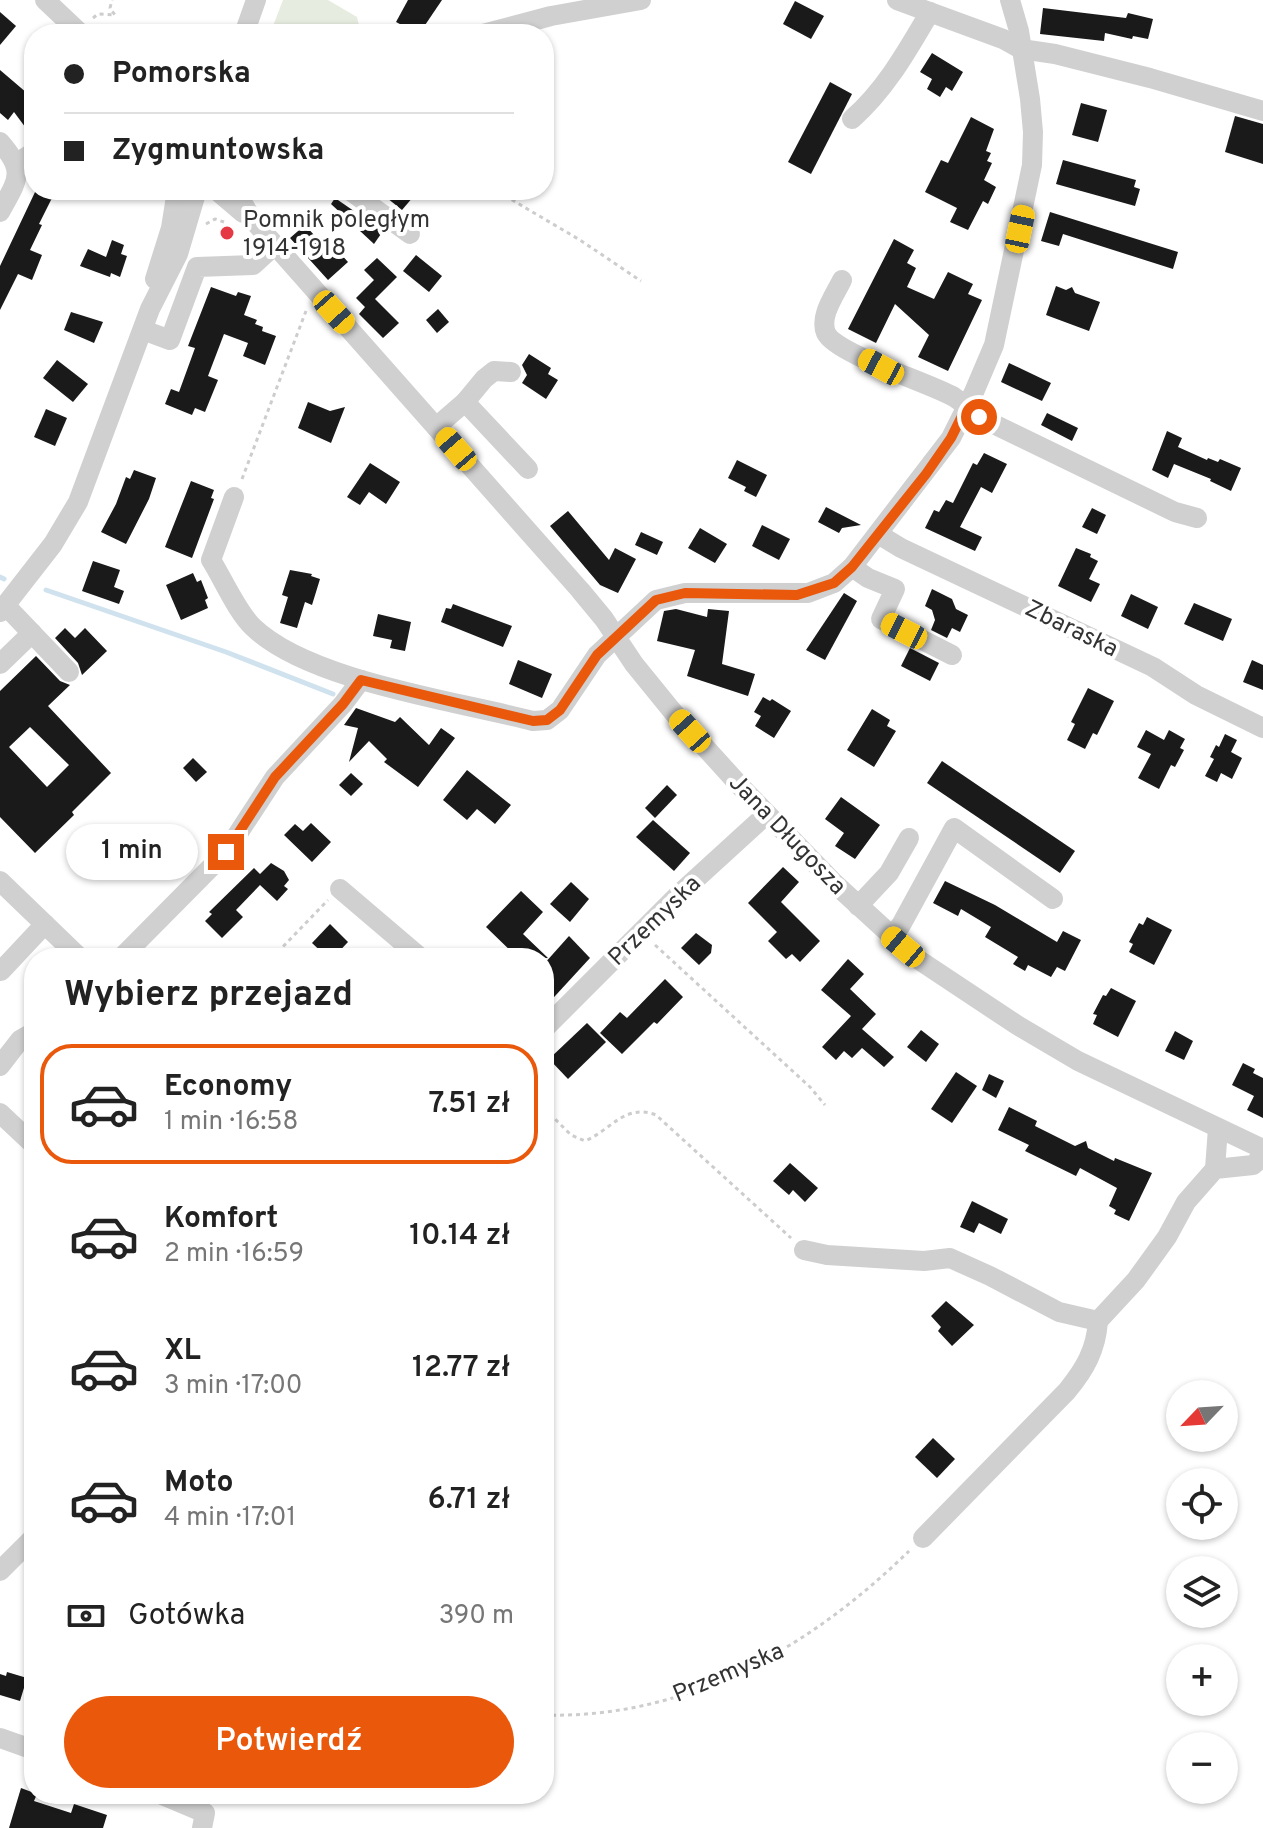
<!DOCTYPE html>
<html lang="pl">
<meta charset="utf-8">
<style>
:root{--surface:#fff;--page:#f6f6f6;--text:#222;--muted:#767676;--line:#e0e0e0;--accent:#ea580c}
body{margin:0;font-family:Overpass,sans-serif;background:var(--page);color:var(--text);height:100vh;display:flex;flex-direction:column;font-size:30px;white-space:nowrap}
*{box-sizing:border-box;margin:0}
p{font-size:26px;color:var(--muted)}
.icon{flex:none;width:44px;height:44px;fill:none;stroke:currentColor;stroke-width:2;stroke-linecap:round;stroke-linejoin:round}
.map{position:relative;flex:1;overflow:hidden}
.side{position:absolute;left:24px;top:948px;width:530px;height:856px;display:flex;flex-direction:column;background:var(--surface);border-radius:32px;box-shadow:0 2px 6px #0004}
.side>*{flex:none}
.top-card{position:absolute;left:24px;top:24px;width:530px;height:176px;border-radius:32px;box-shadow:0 2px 6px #0004;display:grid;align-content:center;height:176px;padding:0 40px;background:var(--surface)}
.needle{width:52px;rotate:245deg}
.controls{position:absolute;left:1166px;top:1380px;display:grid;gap:16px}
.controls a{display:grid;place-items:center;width:72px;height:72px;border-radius:50%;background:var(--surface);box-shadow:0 2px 6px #0004;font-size:40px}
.end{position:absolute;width:36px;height:36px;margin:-18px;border:10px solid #ea580c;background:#fff;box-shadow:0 0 0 4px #fff}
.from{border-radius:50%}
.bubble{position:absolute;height:56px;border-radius:28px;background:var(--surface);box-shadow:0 2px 6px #0004;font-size:26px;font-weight:600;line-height:56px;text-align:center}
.car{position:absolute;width:24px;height:48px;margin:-24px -12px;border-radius:10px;box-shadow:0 0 6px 2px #0007;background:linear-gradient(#f5c518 24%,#345 0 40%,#f5c518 0 76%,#345 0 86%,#f5c518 0)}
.top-card b{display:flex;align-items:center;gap:28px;height:76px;font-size:30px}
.top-card b+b{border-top:2px solid var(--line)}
.top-card i{width:20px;height:20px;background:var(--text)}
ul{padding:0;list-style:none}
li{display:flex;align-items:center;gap:24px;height:120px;margin:0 16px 12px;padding:0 24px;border:4px solid transparent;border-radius:32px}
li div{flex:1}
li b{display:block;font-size:30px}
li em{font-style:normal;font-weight:600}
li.selected{border-color:var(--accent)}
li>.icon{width:72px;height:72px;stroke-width:1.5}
h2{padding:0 40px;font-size:36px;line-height:96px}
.pay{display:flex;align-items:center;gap:20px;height:88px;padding:0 40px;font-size:30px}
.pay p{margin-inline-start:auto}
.primary-button{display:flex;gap:16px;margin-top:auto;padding:16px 40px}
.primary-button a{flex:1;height:92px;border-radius:48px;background:var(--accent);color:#fff;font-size:32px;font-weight:600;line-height:92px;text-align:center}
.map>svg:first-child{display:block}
</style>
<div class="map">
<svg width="1263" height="1828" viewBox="0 0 1263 1828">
<rect width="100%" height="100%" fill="#fff"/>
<polygon fill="#e6ecdf" points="283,0 328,0 357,17 361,34 270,34"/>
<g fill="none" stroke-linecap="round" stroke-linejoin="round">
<g stroke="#cfe2ee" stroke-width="5">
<polyline points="0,577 4,579"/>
<polyline points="46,590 226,652 333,694"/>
</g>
</g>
<g fill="#1a1a1a" fill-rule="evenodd">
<polygon points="408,0 442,0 419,34 396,22"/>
<polygon points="795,1 824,16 811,39 783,24"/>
<polygon points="1043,8 1126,18 1128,13 1153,19 1148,39 1133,36 1132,39 1105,33 1104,41 1040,34"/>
<polygon points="0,12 16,26 0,45"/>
<polygon points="932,53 963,72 952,91 946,87 940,97 927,89 932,79 920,72"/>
<polygon points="0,70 34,99 34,139 14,112 8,120 0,113"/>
<polygon points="830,82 852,94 811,174 788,162"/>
<polygon points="1081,103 1107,110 1098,142 1072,135"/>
<polygon points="1235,116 1263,124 1263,164 1225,152"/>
<polygon points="971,117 994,129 986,151 991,153 987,161 992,163 984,180 996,187 988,204 983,201 968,230 950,222 957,208 925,192 941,160 948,163"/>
<polygon points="1063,160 1136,180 1134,187 1140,189 1135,206 1056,184"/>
<polygon points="36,190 56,190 39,224 42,225 30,250 42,255 32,280 18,274 0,310 0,266"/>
<polygon points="377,190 419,190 402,210"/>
<polygon points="335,198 383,231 374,244 331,204"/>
<polygon points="1050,212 1178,252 1173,269 1063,234 1059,246 1041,241"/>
<polygon points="305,225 324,246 329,241 348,262 328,280 290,238"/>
<polygon points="894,239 914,250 907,263 916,268 907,287 934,299 948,272 973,284 968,294 982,300 948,371 918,357 929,335 895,304 876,343 848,329"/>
<polygon points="112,240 124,245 121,254 127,256 120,277 111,273 110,277 80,266 88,249 106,257"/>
<polygon points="416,255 442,276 429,292 403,271"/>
<polygon points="377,258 397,277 375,299 399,323 383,338 359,314 365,307 356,298 374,280 364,270"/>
<polygon points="1056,286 1066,290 1072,287 1075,293 1100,302 1089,331 1046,315"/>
<polygon points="211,287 236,296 238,292 251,296 244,315 257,320 255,324 263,327 262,331 276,336 265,365 243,356 248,343 224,334 208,376 218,380 205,412 195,408 192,415 165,404 171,389 179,392 195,348 188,346"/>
<polygon points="438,309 449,322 437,333 426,320"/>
<polygon points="71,312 103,322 94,343 64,330"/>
<polygon points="529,354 551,368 548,374 558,380 546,399 522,383 527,375 522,365"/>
<polygon points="57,360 88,384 73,402 43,378"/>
<polygon points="1009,363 1051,383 1042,401 1001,382"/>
<polygon points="308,402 330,411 345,407 331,443 298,428"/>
<polygon points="46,409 67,418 55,446 34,437"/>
<polygon points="1047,413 1078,428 1072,441 1041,425"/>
<polygon points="1167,431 1182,438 1178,447 1207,460 1208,458 1218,462 1220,459 1241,468 1231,491 1210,481 1211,479 1174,464 1168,478 1152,470"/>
<polygon points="984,453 1007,464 992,493 981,487 960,527 982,537 975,551 925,528 934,510 939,512 946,500 953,503 973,463 977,465"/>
<polygon points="737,460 767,475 756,497 744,491 746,487 728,478"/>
<polygon points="370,463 400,482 386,504 369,492 360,505 347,497"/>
<polygon points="134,470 156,478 149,499 126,544 101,532 116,504 126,477 130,479"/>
<polygon points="191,481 214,490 211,498 214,499 192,558 165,547"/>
<polygon points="826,507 861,525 842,528 839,533 818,522"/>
<polygon points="1092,508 1106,515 1097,534 1082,527"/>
<polygon points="568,511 609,560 615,548 636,559 618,593 600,585 550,526"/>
<polygon points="762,525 790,539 779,560 752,546"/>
<polygon points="700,528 727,544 715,563 688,548"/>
<polygon points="641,532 663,542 657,555 635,545"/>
<polygon points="1076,548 1091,554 1090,557 1098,561 1089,579 1100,584 1091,602 1058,586"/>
<polygon points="93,561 120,570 114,587 124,591 119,604 82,591"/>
<polygon points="290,570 312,574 311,576 320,579 312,605 305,602 297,628 280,623 288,597 282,595"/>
<polygon points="193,573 197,582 201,580 208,598 205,600 208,608 181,620 166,585"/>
<polygon points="932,589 952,599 956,609 968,615 960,632 952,628 947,638 931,630 935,620 932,610 925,606"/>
<polygon points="844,593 857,601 825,660 806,650"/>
<polygon points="1131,594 1158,607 1148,629 1121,616"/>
<polygon points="1194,603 1232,619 1223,641 1184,624"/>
<polygon points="453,604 512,626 503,647 441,622 446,608 451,609"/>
<polygon points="676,609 707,617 708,609 729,611 722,664 755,674 748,696 687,676 695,650 657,641 664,611"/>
<polygon points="378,614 411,622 405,651 390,648 392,640 373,636"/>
<polygon points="65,628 75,638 85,628 107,651 82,675 78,663 55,638"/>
<polygon points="910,648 939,663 930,681 901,666"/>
<path d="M36,656L60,681L70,685L48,706L111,773L72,812L74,815L35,853L0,817V691ZM30,727L69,765L47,787L9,747Z"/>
<polygon points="518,660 552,674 542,698 509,684"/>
<polygon points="1252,660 1263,665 1263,690 1243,682"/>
<polygon points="1088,688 1114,701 1097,735 1093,733 1085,749 1067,740 1075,724 1071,722"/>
<polygon points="763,697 770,701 772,699 791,711 774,738 755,726 761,716 754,712"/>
<polygon points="356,708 395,722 400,717 429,745 441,728 455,738 418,787 384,762 387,759 369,741 349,762 358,728 344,725"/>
<polygon points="872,709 890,720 887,726 896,731 874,767 847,750"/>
<polygon points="1146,730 1164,740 1169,730 1185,739 1180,748 1184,750 1175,767 1171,765 1159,789 1138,778 1151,754 1137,747"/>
<polygon points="1225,734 1237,740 1231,752 1242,758 1232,779 1221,773 1217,782 1205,776 1214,759 1210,757 1216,745 1219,747"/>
<polygon points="193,758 207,772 196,782 183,768"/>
<polygon points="942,761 1075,851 1060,873 927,783"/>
<polygon points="467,770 511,805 495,824 477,809 467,820 443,800"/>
<polygon points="351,773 363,784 351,796 339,785"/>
<polygon points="667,785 677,795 655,818 645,808"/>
<polygon points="841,797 880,825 855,859 835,846 844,833 825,819"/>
<polygon points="653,820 690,853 674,871 636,837"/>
<polygon points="311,823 331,842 312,862 284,835 295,824 303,831"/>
<polygon points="271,863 284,871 289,880 284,886 288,889 277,901 260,885 236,910 243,917 222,938 205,921 212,914 209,912 254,868 260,874"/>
<polygon points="783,867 799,882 781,902 820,941 800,962 792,954 786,959 768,941 777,932 748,903"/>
<polygon points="945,881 995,905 1057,942 1063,931 1081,940 1065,971 1057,967 1051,977 1028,965 1025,971 1013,964 1018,957 985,937 991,927 961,909 958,916 933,903"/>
<polygon points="571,882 589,899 570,922 550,904"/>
<polygon points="521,891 543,912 523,934 548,958 518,958 486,927"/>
<polygon points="1147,917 1172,930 1154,965 1129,952 1133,944 1129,942 1139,923 1143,925"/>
<polygon points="330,924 348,942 333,958 328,958 312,943"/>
<polygon points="696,933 712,945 711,953 699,965 681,948"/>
<polygon points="569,936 590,958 544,1008 544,964"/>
<polygon points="848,959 864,974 850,989 876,1014 862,1029 894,1057 884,1067 862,1048 852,1058 844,1051 836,1060 822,1047 851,1016 821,990"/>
<polygon points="665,979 683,997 657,1024 654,1022 622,1054 600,1033 620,1012 627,1018"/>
<polygon points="1111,988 1136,1001 1118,1037 1093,1024 1097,1015 1093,1014 1103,995 1106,996"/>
<polygon points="587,1023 606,1042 568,1079 549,1059"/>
<polygon points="921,1030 939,1044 926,1062 907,1047"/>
<polygon points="1175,1031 1193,1041 1184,1060 1165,1051"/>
<polygon points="1243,1063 1255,1069 1253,1073 1263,1078 1263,1118 1247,1110 1254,1096 1232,1085"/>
<polygon points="956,1072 977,1086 952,1123 931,1109"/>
<polygon points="989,1074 1004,1081 996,1098 982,1090"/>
<polygon points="1009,1107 1037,1121 1035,1126 1075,1146 1086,1141 1088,1148 1114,1161 1115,1158 1152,1173 1129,1221 1114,1214 1116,1210 1109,1206 1117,1188 1080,1168 1076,1176 1025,1151 1029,1145 998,1130"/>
<polygon points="790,1163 818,1188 805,1202 793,1190 789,1195 773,1181"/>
<polygon points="972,1201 1008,1219 1001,1234 979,1223 974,1233 960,1227"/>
<polygon points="946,1301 974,1325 952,1346 938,1331 941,1327 931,1316"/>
<polygon points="933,1438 955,1459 937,1478 915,1457"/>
<polygon points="7,1672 27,1678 20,1701 0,1695 0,1674 6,1676"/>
<polygon points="21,1788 37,1794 34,1801 71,1813 74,1804 107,1815 103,1828 9,1828"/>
</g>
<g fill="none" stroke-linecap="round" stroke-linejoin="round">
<g stroke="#cdcdcd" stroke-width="3" stroke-dasharray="4 4" stroke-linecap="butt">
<polyline points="93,18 98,14 115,15 110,8 112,0"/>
<polyline points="490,190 502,194 580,240 641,281"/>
<polyline points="206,224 215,219 224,222"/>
<polyline points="242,479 306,311"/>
<polyline points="655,945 810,1087 825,1105"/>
<polyline points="272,958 328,900"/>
<path d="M544,1108L571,1135L585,1141C611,1130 625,1103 656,1115L791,1238"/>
<path d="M544,1715C686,1719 810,1648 909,1551"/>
</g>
<g stroke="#d0d0d0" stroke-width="20">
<polyline points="45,0 81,34"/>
<polyline points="897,0 1003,39 1021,49 1055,54 1150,78 1263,111"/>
<polyline points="244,34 256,0"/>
<polyline points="483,34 551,16 641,0"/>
<path d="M852,119C886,89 907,51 930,12"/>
<path d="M0,142C26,172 18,179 0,212"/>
<polyline points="17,163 34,152"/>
<polyline points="216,190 243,213"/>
<polyline points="235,190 252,219 580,590 604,619 634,664 673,712 742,788 834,883 916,958 1017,1025 1078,1061 1263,1149"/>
<polyline points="349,190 410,234"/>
<polyline points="155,279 171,228 177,190"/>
<path d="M842,280C835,295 819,316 826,333C836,354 930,383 954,397C963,403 971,410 979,417L1175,512L1197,518"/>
<polyline points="143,330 170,340 197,267 253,265 275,245"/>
<polyline points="465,402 528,469"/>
<polyline points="436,427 465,402 484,379 494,371 511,372"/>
<path d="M234,497L211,560C223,579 237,612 253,627C309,681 457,701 533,721L547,720L560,710L597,655L656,600L685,593H808L834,583L852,567L951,438L974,392L994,345L1032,165L1033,132L1030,99L1019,31L1010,0"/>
<polyline points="878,534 901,548 1153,667 1196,695 1263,728"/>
<polyline points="852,567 868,578 895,589 881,619 952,655"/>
<polyline points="6,606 69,672"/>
<polyline points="0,612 53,544 78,502 150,309 178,254 197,190"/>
<polyline points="0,664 32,633"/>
<polyline points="0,881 80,958"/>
<polyline points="340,889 421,958"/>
<polyline points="858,906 889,873 909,838"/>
<polyline points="891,937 901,925 954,828 1053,899"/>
<polyline points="121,958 226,852 275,777 343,704 361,680"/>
<polyline points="1,971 45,924"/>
<polyline points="544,1029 676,897 767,814"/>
<polyline points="0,1066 20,1040 34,1032"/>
<polyline points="0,1113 34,1145"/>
<polyline points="1215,1169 1218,1128"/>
<polyline points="804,1250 827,1255 924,1261 950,1258 990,1276 1059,1312 1098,1321 1136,1280 1167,1237 1186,1202 1215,1169 1253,1165 1263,1156"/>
<path d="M923,1538L1067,1391C1085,1369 1096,1350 1098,1321"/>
<polyline points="0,1571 34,1537"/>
<polyline points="0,1738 34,1750"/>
<polyline points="160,1794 205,1813 202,1828"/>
</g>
</g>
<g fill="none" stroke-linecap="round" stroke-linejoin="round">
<polyline stroke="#ea580c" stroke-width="10" points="226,852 275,777 343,704 361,680 533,721 547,720 560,710 597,655 656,600 685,593 797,595 834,583 852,567 926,474 951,438 967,406 979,417"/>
</g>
<circle fill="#e63946" stroke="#fff" stroke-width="3" cx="227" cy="233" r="8"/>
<g text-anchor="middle" stroke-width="8" stroke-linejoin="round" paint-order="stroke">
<g font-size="24" fill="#333" stroke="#fff" text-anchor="start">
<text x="243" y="227">Pomnik poległym<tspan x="243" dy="28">1914-1918</tspan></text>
</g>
<g font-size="24" fill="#333" stroke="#fff">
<text transform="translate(1072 628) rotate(26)" y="8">Zbaraska</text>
<text transform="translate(788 834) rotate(46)" y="8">Jana Długosza</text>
<text transform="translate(654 920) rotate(-44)" y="8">Przemyska</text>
<text transform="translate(728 1672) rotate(-23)" y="8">Przemyska</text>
</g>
</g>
</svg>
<div class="controls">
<a><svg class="needle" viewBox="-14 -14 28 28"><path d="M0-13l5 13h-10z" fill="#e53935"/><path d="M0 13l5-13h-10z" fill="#767676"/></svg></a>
<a><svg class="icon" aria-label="locate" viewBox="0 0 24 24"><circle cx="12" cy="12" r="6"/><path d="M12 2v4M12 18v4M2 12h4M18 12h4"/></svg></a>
<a><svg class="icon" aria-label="layers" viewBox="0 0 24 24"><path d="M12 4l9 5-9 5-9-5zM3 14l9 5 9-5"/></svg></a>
<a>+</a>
<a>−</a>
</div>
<i class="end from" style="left:979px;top:417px"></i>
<i class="end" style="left:226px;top:852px"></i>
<div class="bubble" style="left:66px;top:824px;width:132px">1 min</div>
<i class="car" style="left:1020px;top:229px;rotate:12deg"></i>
<i class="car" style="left:334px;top:312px;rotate:138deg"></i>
<i class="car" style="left:881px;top:367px;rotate:298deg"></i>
<i class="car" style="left:456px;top:449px;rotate:319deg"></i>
<i class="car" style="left:904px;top:631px;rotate:297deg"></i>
<i class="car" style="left:690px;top:731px;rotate:318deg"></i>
<i class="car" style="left:903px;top:947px;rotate:310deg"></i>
<div class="top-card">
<b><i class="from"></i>Pomorska</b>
<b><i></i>Zygmuntowska</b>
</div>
<section class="side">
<h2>Wybierz przejazd</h2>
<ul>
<li class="selected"><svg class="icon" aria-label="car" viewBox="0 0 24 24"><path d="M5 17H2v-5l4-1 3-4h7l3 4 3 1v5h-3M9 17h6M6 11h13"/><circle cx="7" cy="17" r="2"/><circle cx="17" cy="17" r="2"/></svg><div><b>Economy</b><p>1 min · 16:58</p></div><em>7.51 zł</em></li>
<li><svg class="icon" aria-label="car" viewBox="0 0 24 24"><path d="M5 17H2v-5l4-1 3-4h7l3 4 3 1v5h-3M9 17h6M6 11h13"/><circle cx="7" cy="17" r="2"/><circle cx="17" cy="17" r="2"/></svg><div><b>Komfort</b><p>2 min · 16:59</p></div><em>10.14 zł</em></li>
<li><svg class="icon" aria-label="car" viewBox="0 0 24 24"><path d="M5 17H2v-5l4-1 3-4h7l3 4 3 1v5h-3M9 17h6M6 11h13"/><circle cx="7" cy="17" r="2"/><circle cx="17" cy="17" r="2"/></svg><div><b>XL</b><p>3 min · 17:00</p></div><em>12.77 zł</em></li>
<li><svg class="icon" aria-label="car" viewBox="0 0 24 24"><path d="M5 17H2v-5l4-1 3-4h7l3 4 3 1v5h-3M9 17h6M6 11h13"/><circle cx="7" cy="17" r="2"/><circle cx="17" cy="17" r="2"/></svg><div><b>Moto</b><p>4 min · 17:01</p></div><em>6.71 zł</em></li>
</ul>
<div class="pay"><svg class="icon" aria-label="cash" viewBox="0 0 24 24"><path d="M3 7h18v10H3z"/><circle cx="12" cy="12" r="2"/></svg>Gotówka<p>390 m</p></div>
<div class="primary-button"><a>Potwierdź</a></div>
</section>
</div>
